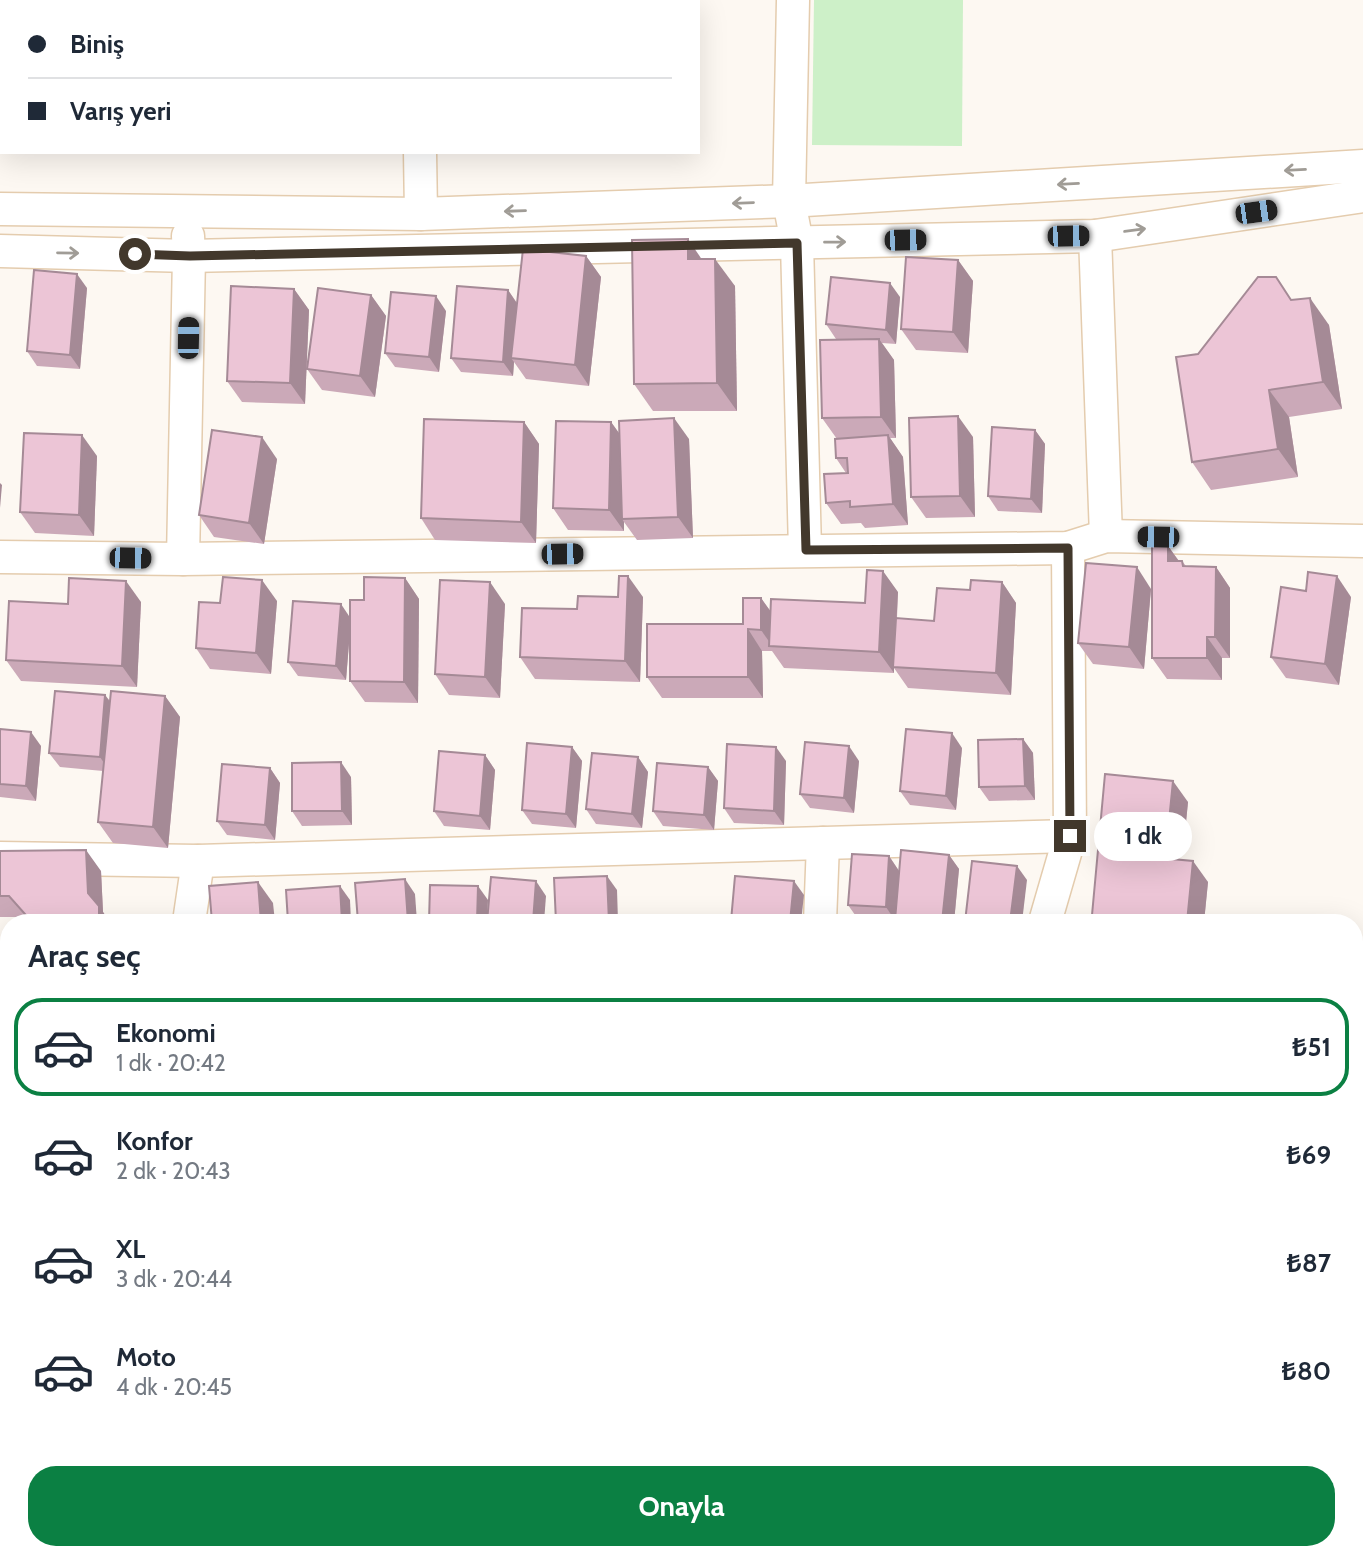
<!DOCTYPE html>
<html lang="tr">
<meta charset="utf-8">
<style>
:root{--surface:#fff;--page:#f6f6f7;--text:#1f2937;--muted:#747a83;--line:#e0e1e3;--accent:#0b8043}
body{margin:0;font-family:Cabin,sans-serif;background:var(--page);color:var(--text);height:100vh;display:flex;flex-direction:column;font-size:26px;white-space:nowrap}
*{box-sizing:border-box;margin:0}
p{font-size:23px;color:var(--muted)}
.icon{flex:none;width:38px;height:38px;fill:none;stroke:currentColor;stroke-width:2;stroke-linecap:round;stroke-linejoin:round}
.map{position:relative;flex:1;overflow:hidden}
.drawer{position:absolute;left:0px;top:914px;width:1363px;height:646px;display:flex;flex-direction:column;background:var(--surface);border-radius:28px 28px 0 0;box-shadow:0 7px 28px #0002}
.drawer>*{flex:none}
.banner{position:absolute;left:0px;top:0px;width:700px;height:154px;box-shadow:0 7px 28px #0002;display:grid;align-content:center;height:154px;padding:0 28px;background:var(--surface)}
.end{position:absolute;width:32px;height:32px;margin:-16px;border:9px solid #42382c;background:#fff;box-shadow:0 0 0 4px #fff}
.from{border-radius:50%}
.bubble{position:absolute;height:49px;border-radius:24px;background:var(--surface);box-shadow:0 7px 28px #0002;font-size:23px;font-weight:800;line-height:49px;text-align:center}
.car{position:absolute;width:21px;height:42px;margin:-21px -10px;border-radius:9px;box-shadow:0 0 5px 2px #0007;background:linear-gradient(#222 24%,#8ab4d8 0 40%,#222 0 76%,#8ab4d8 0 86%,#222 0)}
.banner b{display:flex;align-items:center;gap:24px;height:66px;font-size:26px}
.banner b+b{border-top:2px solid var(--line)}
.banner i{width:18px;height:18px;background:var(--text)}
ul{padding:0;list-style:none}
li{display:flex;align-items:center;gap:21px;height:98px;margin:0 14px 10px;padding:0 14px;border:4px solid transparent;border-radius:28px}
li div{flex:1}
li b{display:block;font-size:26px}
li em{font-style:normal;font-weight:800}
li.current{border-color:var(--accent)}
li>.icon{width:63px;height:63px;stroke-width:1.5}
h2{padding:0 28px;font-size:32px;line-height:84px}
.primary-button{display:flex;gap:14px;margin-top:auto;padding:14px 28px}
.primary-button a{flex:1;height:80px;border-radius:28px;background:var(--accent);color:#fff;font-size:28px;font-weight:800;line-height:80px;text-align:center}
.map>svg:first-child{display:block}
</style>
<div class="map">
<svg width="1363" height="1558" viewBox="0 0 1363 1558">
<rect width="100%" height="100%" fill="#fdf8f2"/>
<polygon fill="#cdf0c8" points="814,0 963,0 962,146 812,145"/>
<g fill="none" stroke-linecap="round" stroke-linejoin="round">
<defs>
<g id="minor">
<polyline points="418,0 418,2"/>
<polyline points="793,0 789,201 797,243 805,550"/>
<polyline points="420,152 421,214"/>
<polyline points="0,209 421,214 789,201 1363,166"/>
<polyline points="1095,236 1106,536"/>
<polyline points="0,251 189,256 1095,236 1363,196"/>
<polyline points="0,557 183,559 1068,548 1106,536 1363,541"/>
<polyline points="183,559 189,256 188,236"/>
<polyline points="0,858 198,861 1070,836"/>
<polyline points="189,922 198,861"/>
<polyline points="820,922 823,843"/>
<polyline points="1045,922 1070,836 1068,548"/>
<polyline points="1354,1405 1363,1406"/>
<polyline points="628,1550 683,1558"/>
<polyline points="434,1558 436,1550"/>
</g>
<polyline id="major" points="0,1152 9,1156"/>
<g id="highway">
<polyline points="1354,1097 1363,1096"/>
<polyline points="1354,1162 1363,1161"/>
<polyline points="0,1179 9,1179"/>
<polyline points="0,1244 9,1244"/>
</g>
</defs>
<use href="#minor" stroke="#e4ccae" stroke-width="35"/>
<use href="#major" stroke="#3f8368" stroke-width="42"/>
<use href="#highway" stroke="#3f8368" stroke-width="42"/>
<use href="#minor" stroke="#fff" stroke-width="32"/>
<use href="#major" stroke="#8bcdb8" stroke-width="38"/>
<use href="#highway" stroke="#3dac88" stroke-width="38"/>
</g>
<g fill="#cba9b8">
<polygon points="586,256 601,277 589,386 526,379 514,362 513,376 461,372 451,358 508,290 517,303"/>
<polygon points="701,259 735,286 737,411 653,411 634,384"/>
<polygon points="958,260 973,281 968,353 916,350 901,329"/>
<polygon points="87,288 80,369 37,366 27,351"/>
<polygon points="294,289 309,310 305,404 242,402 227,381"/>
<polygon points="371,295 386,316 375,397 322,390 307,369"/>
<polygon points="900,297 896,344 882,343 894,360 896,438 890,438 903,457 908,525 865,528 861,523 841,524 826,503 846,473 836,458 837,439 822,418 848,340 836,339 826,324"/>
<polygon points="1292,300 1329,325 1342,409 1289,417 1298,477 1211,490 1192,462 1198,354"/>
<polygon points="446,311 439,372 395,367 385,353"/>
<polygon points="524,422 539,444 536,543 435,540 421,518"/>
<polygon points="611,422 619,433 689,439 693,538 637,540 624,522 624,531 568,530 553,508"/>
<polygon points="1035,430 1045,444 1042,513 998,511 988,496"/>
<polygon points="973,437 975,517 926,518 911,497"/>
<polygon points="97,456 94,536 35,533 20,512"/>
<polygon points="277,459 264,544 214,537 199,515"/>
<polygon points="1168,546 1179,561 1182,561 1186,566 1216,567 1230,588 1230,658 1222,658 1222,680 1167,679 1152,658"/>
<polygon points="405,578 419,599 418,703 365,702 350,681 350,630 346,680 298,676 288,662 350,618 364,600"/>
<polygon points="1002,582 1016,603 1011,695 908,688 894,668 894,673 784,668 772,651 762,651 763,698 662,698 647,677 743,624 761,598 771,612 865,603 898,592 897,618 934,621 970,590"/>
<polygon points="1151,589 1144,669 1093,664 1078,643"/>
<polygon points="643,597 640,682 535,679 520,657 577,609"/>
<polygon points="1351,597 1339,685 1286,678 1271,657"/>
<polygon points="277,601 271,674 210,669 196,648 220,603"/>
<polygon points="141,602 137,687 21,681 6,660 68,604"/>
<polygon points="505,604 500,698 449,695 435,674"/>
<polygon points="105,695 110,701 165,696 180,717 168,848 113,843 98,822 103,771 60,767 49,753"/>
<polygon points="0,729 41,746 36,801 0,797"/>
<polygon points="1023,739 1033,753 1035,800 989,801 979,787"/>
<polygon points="572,747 582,761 576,828 532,824 522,810"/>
<polygon points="962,748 956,810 910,805 900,791"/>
<polygon points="485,755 495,770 490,830 444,826 434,811"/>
<polygon points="638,757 648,772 642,828 596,824 586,809"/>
<polygon points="786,761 784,825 734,823 724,808"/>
<polygon points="859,761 854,813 810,808 800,794"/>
<polygon points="708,767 718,781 714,830 663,826 653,811"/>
<polygon points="270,768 280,783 275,840 227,835 217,821"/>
<polygon points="1105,774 1188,802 1184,842 1169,841 1167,858 1208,882 1204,922 1097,922 1092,915"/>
<polygon points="351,777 352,825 302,826 292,811"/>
<polygon points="0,851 101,871 103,912 110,922 28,922 24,917 0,917"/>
<polygon points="949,855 959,869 954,922 896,922 858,919 848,905 889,856 899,871"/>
<polygon points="9,987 9,1079 2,1086 0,1084 0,995"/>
<polygon points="1363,1235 1363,1338 1354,1339 1354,1236"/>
<polygon points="1363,1432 1363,1493 1355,1482"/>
<polygon points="148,1550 236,1550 235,1558 153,1558"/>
<polygon points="795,1550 848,1550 847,1558 801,1558"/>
<polygon points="1294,1553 1363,1558 1298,1558"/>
</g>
<g fill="#a58a96">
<polygon points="688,239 707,267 688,259"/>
<polygon points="586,256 601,277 589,386 575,365"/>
<polygon points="715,259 735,286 737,411 717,383"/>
<polygon points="958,260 973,281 968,353 953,332"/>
<polygon points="77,274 87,288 80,369 70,355"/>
<polygon points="890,283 900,297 896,344 886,330"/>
<polygon points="294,289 309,310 305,404 290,383"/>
<polygon points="508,290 518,305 511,358 514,362 513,376 503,362"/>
<polygon points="371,295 386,316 375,397 360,376"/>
<polygon points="436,296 446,311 439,372 429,357"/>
<polygon points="1310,298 1329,325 1342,409 1323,382"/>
<polygon points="879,339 894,360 896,438 881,417"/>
<polygon points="1269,390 1289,417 1298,477 1278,449"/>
<polygon points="958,416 973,437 975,517 960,496"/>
<polygon points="674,418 689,439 693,538 678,517"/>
<polygon points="524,422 539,444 536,543 521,522"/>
<polygon points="611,422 626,443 622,519 624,522 624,531 609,510"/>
<polygon points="1035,430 1045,444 1042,513 1031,499"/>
<polygon points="82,435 97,456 94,536 79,515"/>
<polygon points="888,435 903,457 908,525 893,504"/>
<polygon points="262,437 277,459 264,544 249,523"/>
<polygon points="0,483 2,485 0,508"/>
<polygon points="1168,546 1183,567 1168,561"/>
<polygon points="1137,567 1151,589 1144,669 1129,647"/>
<polygon points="1216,567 1230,588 1230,658 1215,637"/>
<polygon points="883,571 898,592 894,667 893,667 894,668 894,673 879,652"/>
<polygon points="628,576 643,597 640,682 625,661"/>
<polygon points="1337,576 1351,597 1339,685 1325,664"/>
<polygon points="405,578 419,599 418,703 404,682"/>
<polygon points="262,580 277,601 271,674 256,653"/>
<polygon points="126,581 141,602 137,687 122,666"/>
<polygon points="490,582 505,604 500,698 485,677"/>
<polygon points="1002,582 1016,603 1011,695 996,673"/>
<polygon points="761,598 776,619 773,647 761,630"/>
<polygon points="341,604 351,619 346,680 336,666"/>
<polygon points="748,629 762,651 763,698 748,677"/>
<polygon points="1207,637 1222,658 1222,680 1207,658"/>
<polygon points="105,695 115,709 110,772 100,757"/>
<polygon points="165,696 180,717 168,848 153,827"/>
<polygon points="31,732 41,746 36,801 26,786"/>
<polygon points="952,733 962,748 956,810 946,796"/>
<polygon points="1023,739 1033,753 1035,800 1025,786"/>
<polygon points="849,746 859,761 854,813 844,798"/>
<polygon points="572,747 582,761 576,828 566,814"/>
<polygon points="776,747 786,761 784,825 774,811"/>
<polygon points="485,755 495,770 490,830 480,816"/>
<polygon points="638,757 648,772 642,828 632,814"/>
<polygon points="341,762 351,777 352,825 342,811"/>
<polygon points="708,767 718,781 714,830 704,815"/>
<polygon points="270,768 280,783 275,840 265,825"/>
<polygon points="1173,781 1188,802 1184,842 1169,821"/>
<polygon points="1154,819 1169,841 1165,878 1150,857"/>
<polygon points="86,850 101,871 103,912 110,922 99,922 88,893"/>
<polygon points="949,855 959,869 954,922 942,922"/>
<polygon points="889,856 899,871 896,922 886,907"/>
<polygon points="1193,861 1208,882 1204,922 1187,922"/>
<polygon points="1017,866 1027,880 1022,922 1010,922"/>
<polygon points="607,876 617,890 618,922 609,922"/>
<polygon points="405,879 415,894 417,922 408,922"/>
<polygon points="536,881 546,896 544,922 533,922"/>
<polygon points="794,881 804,895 801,922 790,922"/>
<polygon points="258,882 273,903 275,922 261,922"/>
<polygon points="340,886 350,900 351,922 342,922"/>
<polygon points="478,886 488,900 487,922 477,922"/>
<polygon points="9,1526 9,1550 16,1550 13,1558 0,1558"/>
<polygon points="218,1550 236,1550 235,1558 216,1558"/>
<polygon points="373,1550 379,1558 371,1558"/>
<polygon points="848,1550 847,1558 842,1558 837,1551"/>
<polygon points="949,1550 960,1550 959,1558 948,1558"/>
<polygon points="1012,1550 1025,1550 1023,1558 1011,1558"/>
<polygon points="1083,1550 1095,1550 1094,1558 1082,1558"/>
</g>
<g fill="#ecc5d6" stroke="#a58a96" stroke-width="2">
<polygon points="688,239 688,259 715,259 717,383 634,384 632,240"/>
<polygon points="523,249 586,256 575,365 511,358"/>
<polygon points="906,257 958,260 953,332 901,329"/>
<polygon points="34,270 77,274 70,355 27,351"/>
<polygon points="831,277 890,283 886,330 826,324"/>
<polygon points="1258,277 1276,277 1291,300 1310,298 1323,382 1269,390 1278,449 1192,462 1176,357 1198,354"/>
<polygon points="231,286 294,289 290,383 227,381"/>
<polygon points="457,286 508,290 503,362 451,358"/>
<polygon points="318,288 371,295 360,376 307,369"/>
<polygon points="391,292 436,296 429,357 385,353"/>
<polygon points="879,339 881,417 822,418 820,340"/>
<polygon points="958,416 960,496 911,497 909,418"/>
<polygon points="674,418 678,517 622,519 619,421"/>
<polygon points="424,419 524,422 521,522 421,518"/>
<polygon points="556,421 611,422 609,510 553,508"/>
<polygon points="992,427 1035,430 1031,499 988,496"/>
<polygon points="212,430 262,437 249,523 199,515"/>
<polygon points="24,433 82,435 79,515 20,512"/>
<polygon points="888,435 893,504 850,507 850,501 826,503 824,474 848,473 847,458 836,458 835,439"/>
<polygon points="1152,546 1168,546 1168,561 1182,561 1183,566 1216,567 1215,637 1207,637 1207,658 1152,658"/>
<polygon points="1086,563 1137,567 1129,647 1078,643"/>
<polygon points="867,570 883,571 879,652 769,646 771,599 865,603"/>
<polygon points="1308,572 1337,576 1325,664 1271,657 1281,587 1306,591"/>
<polygon points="619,576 628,576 625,661 520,657 522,608 577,609 578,596 618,597"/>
<polygon points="223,577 262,580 256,653 196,648 199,602 220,603"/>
<polygon points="364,577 405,578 404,682 350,681 350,600 364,600"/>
<polygon points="69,578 126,581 122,666 6,660 9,601 68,604"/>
<polygon points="440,580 490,582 485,677 435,674"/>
<polygon points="971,580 1002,582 996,673 893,667 896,618 934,621 937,588 970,590"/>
<polygon points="743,598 761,598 761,630 748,629 748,677 647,677 647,624 743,624"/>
<polygon points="293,601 341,604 336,666 288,662"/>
<polygon points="55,691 105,695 100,757 49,753"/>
<polygon points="111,691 165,696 153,827 98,822"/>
<polygon points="0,729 31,732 26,786 0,784"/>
<polygon points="906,729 952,733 946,796 900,791"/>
<polygon points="1023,739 1025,786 979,787 978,740"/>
<polygon points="805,742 849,746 844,798 800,794"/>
<polygon points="527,743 572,747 566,814 522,810"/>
<polygon points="727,744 776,747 774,811 724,808"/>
<polygon points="439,751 485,755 480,816 434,811"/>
<polygon points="592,753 638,757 632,814 586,809"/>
<polygon points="341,762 342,811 292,811 292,763"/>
<polygon points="657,763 708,767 704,815 653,811"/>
<polygon points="222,764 270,768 265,825 217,821"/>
<polygon points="1105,774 1173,781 1169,821 1154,819 1150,857 1193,861 1187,922 1173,922 1092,915"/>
<polygon points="86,850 88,893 99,906 99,922 32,922 9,896 0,896 0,851"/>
<polygon points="901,850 949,855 942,922 913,922 895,920"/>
<polygon points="852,854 889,856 886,907 848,905"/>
<polygon points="972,861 1017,866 1010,922 965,922"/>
<polygon points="607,876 609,922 556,922 554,878"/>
<polygon points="735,876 794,881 790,922 746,922 731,921"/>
<polygon points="491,877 536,881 533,922 487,922"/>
<polygon points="405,879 408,922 358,922 355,883"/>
<polygon points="258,882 261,922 212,922 209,886"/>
<polygon points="430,885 478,886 477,922 429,922"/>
<polygon points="340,886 342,922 288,922 286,890"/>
<polygon points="673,920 729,921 729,922 673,922"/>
<polygon points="9,987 9,1044 0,1052 0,995"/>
<polygon points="1363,1235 1363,1314 1354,1316 1354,1236"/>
<polygon points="1360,1432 1363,1432 1363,1483 1355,1482"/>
<polygon points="0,1505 9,1507 9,1526 0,1555"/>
<polygon points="1363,1520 1363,1558 1339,1558 1294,1553 1295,1550 1354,1550 1354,1537 1361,1538"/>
<polygon points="165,1550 218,1550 216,1558 203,1558"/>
<polygon points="331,1550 373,1550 371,1558 329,1558"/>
<polygon points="900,1550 949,1550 948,1558 899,1558"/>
<polygon points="961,1550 1012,1550 1011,1558 960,1558"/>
<polygon points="1046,1550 1083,1550 1082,1558 1044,1558"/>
<polygon points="65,1555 80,1558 64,1558"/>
</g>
<defs><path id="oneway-shaft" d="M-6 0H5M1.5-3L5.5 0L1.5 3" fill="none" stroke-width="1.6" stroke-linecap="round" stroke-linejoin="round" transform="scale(1.75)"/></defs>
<g stroke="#a09c96">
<use href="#oneway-shaft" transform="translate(1295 170) rotate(177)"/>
<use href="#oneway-shaft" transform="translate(1068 184) rotate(177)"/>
<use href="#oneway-shaft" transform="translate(743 203) rotate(178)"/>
<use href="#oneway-shaft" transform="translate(515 211) rotate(178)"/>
<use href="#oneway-shaft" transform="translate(1135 230) rotate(-8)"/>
<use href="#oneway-shaft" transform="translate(835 242) rotate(-1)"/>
<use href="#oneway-shaft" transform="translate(68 253) rotate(1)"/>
</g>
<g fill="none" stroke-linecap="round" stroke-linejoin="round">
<polyline stroke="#42382c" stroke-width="9" points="135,254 190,256 797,243 806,550 1068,548 1070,836"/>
</g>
</svg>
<i class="end from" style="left:135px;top:254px"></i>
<i class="end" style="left:1070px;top:836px"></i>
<div class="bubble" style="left:1094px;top:812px;width:98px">1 dk</div>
<i class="car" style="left:1256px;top:212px;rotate:82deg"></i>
<i class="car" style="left:1068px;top:236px;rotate:89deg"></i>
<i class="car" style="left:905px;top:240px;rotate:89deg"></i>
<i class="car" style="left:188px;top:338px;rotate:1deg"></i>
<i class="car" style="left:1158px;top:537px;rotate:271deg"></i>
<i class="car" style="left:562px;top:554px;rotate:89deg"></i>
<i class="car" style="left:130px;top:558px;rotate:91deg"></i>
<div class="banner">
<b><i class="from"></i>Biniş</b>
<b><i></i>Varış yeri</b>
</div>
<section class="drawer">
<h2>Araç seç</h2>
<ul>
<li class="current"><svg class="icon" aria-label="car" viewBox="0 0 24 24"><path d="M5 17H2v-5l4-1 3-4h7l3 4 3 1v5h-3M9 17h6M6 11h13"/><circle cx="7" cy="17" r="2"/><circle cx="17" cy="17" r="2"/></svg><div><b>Ekonomi</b><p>1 dk · 20:42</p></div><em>₺51</em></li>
<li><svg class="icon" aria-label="car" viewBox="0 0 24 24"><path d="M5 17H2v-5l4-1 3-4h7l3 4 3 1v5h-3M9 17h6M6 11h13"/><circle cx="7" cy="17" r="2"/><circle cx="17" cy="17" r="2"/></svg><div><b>Konfor</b><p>2 dk · 20:43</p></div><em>₺69</em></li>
<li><svg class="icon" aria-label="car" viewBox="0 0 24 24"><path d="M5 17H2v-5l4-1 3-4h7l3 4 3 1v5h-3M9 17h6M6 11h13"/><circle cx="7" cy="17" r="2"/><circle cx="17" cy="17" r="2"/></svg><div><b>XL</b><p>3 dk · 20:44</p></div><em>₺87</em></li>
<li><svg class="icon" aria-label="car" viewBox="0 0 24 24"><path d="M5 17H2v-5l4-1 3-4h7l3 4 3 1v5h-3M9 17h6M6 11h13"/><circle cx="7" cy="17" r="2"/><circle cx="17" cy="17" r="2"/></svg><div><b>Moto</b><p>4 dk · 20:45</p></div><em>₺80</em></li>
</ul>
<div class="primary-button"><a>Onayla</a></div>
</section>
</div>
